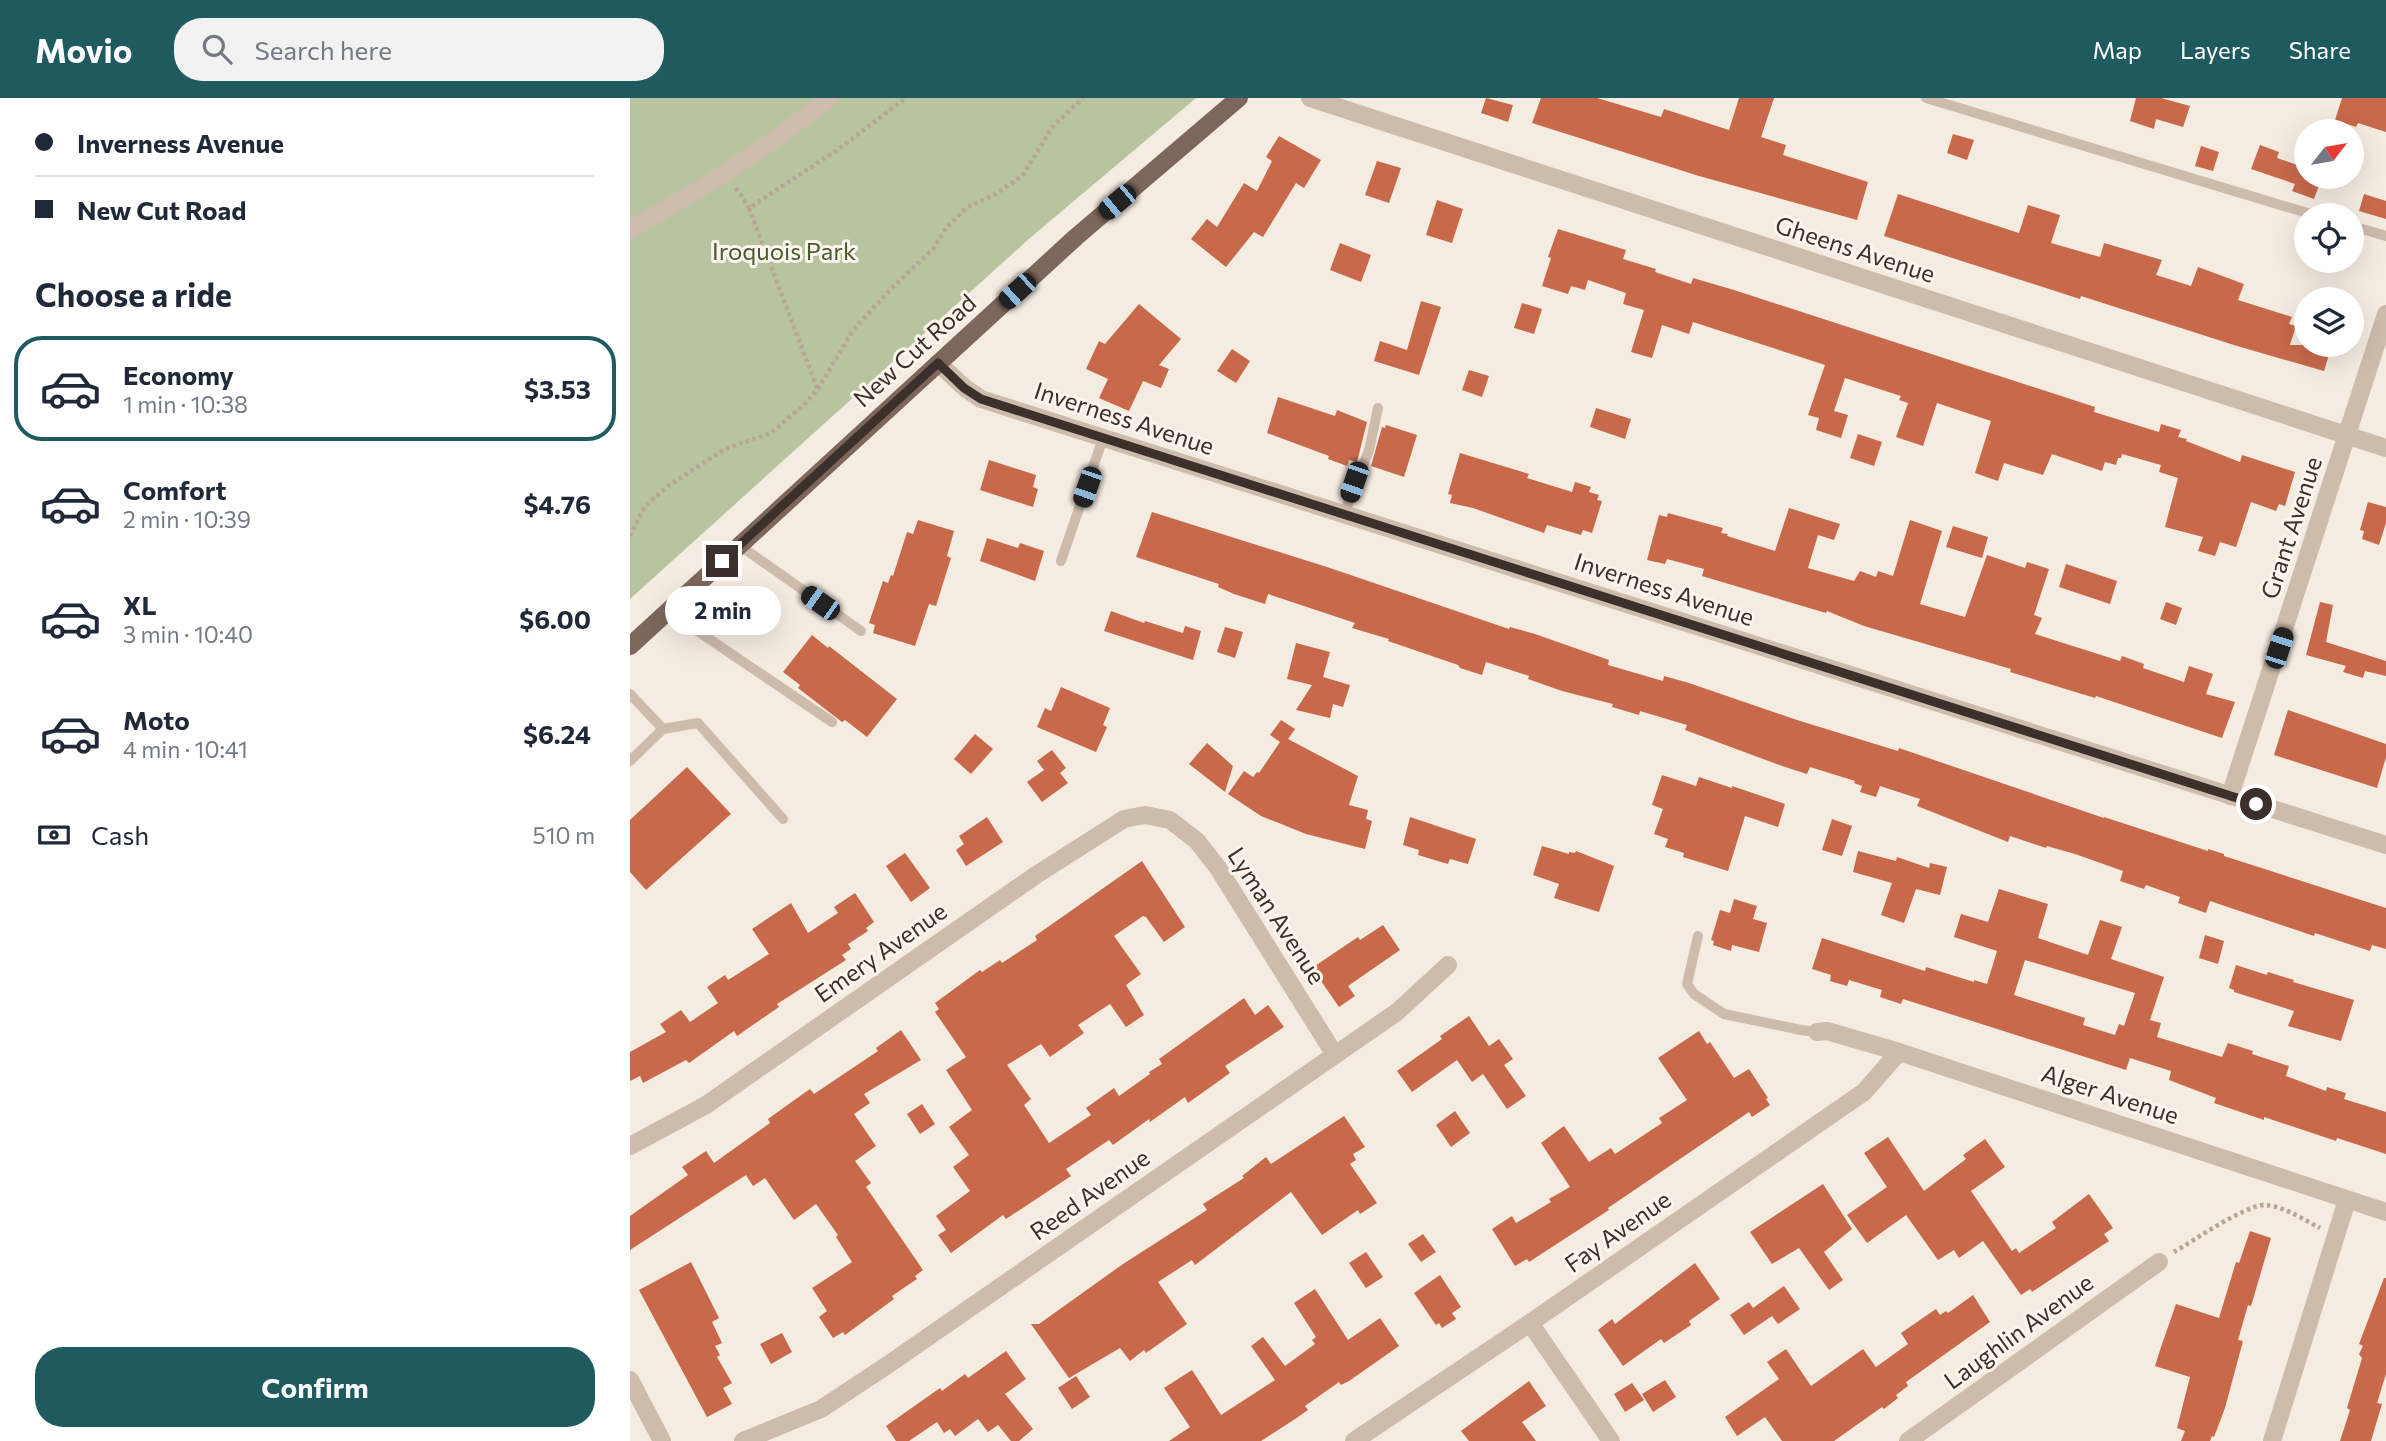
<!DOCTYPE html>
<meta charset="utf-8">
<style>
:root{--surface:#fff;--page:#f2f2f3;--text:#1f2937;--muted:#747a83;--line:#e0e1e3;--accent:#1f5a5e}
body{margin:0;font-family:Commissioner,sans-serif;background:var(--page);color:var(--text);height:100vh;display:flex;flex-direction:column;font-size:26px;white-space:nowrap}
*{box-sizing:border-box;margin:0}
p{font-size:23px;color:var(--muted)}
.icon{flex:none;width:38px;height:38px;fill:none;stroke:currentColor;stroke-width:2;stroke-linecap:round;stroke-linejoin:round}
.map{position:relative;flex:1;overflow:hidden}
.sheet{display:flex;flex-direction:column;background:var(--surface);width:630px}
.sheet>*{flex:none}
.banner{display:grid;align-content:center;height:154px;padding:0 35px;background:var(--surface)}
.needle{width:46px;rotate:59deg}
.tools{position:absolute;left:1664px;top:21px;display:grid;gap:14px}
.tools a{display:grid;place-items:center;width:70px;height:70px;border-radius:50%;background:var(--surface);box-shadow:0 7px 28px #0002;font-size:35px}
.end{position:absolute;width:32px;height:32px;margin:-16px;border:9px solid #3b302b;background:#fff;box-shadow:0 0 0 4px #fff}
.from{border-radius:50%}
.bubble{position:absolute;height:49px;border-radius:24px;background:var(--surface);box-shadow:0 7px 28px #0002;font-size:23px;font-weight:700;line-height:49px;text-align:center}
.car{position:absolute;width:21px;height:42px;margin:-21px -10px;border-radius:9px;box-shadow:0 0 5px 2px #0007;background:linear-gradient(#222 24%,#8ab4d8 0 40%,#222 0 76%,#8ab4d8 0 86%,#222 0)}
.banner b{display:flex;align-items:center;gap:24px;height:66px;font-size:26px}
.banner b+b{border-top:2px solid var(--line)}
.banner i{width:18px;height:18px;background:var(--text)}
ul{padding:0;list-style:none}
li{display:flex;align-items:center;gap:21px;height:105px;margin:0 14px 10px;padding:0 21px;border:4px solid transparent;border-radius:28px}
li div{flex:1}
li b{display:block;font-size:26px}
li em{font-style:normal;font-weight:700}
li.current{border-color:var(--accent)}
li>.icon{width:63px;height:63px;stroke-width:1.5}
h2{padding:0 35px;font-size:32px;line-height:84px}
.pay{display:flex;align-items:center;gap:18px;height:77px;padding:0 35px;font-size:26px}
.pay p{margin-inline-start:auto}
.action{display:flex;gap:14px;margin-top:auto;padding:14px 35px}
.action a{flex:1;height:80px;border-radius:28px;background:var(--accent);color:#fff;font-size:28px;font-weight:700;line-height:80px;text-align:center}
header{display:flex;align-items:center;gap:42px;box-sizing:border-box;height:98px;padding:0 35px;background:var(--accent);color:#fff}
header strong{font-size:33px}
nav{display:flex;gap:38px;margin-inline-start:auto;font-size:24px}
.search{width:490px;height:63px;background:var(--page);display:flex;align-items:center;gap:18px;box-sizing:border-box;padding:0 24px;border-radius:28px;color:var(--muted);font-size:26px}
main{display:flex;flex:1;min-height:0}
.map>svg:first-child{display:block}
</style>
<header>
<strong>Movio</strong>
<div class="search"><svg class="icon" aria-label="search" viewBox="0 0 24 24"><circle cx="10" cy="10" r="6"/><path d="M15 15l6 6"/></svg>Search here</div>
<nav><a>Map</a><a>Layers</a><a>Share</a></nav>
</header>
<main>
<section class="sheet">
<div class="banner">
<b><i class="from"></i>Inverness Avenue</b>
<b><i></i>New Cut Road</b>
</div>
<h2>Choose a ride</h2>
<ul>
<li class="current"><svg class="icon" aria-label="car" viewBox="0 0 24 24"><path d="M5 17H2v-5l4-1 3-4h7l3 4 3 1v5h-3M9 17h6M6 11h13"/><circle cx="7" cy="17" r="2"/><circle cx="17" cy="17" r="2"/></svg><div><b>Economy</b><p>1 min · 10:38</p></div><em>$3.53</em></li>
<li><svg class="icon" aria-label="car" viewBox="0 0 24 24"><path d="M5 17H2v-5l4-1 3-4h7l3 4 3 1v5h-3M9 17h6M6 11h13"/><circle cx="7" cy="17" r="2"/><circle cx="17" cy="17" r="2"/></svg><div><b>Comfort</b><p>2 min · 10:39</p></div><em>$4.76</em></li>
<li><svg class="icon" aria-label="car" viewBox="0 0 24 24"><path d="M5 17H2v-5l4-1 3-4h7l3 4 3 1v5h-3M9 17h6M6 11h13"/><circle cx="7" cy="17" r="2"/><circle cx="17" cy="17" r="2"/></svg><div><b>XL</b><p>3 min · 10:40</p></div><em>$6.00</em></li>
<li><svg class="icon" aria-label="car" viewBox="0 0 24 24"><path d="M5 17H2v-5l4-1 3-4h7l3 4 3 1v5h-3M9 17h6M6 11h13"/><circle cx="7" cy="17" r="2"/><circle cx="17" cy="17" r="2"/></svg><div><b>Moto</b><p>4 min · 10:41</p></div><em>$6.24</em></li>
</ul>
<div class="pay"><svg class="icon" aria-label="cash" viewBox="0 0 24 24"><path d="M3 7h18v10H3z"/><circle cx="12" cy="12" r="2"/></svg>Cash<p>510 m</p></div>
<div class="action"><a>Confirm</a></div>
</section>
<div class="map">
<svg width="1756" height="1343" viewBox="0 0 1756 1343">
<rect width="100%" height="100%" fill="#f4ebe1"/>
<polygon fill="#b8c4a0" points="0,0 566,0 400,140 0,501"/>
<g fill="#c8694b" fill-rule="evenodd">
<polygon points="856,0 883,7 878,24 851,15"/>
<polygon points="911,0 967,0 1031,19 1034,11 1099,32 1109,0 1144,0 1131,39 1156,47 1153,57 1238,84 1227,122 1069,78 902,25"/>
<polygon points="1506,0 1531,0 1560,8 1553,29 1526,21 1524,31 1500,23"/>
<polygon points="1712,0 1756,0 1756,34 1728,25 1726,29 1705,22"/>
<polygon points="1323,36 1344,42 1337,62 1317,55"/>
<polygon points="649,38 691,62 674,90 666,85 633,139 624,134 596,169 561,141 577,121 587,129 614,85 627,93 642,63 636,59"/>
<polygon points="1630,47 1649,54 1647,60 1676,70 1676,79 1692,79 1684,101 1662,93 1665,86 1621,71"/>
<polygon points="1571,48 1589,54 1583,73 1565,68"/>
<polygon points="747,63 771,70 759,105 735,97"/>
<polygon points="1268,96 1389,135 1398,107 1430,117 1421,145 1470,159 1474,145 1532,162 1526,177 1561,188 1568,169 1614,186 1608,202 1662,219 1659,226 1666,228 1660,247 1702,247 1694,273 1607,248 1451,198 1450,201 1254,138"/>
<polygon points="1734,96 1756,103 1756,121 1729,113"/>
<polygon points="807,102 833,111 822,145 796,137"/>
<polygon points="928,131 996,152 993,161 1026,171 1025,174 1061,186 1063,180 1104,192 1465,309 1464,314 1529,334 1531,326 1551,332 1548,339 1557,341 1556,343 1610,364 1612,357 1665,374 1655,408 1649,406 1646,413 1621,404 1606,449 1590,444 1585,458 1568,453 1573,439 1535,429 1548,380 1529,374 1531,367 1492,356 1491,360 1488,360 1486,367 1475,364 1472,373 1422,356 1413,377 1374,365 1368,383 1345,375 1361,323 1307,305 1293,348 1266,339 1278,305 1269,302 1271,298 1215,280 1204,313 1218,317 1211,340 1186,332 1189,320 1178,317 1195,267 1063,224 1059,236 1032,227 1022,260 1001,254 1014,212 993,206 996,195 958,182 955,192 941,188 938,196 912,188 921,160 918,159"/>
<polygon points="710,145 741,157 731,184 700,172"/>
<polygon points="791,203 811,209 789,277 744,263 750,243 777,252"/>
<polygon points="892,205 912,211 904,236 884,230"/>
<polygon points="509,206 551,241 529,267 539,271 531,290 513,283 499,313 469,300 478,281 456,271 469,243 475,246"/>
<polygon points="602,251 620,263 606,285 587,273"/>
<polygon points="839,272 859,278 852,299 832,292"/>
<polygon points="648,299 705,318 707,312 737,324 727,364 719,362 717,368 698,361 699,358 637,335"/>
<polygon points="966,310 1001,321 995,341 960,329"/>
<polygon points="756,327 787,337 774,379 741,368 752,329 755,330"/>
<polygon points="1228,336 1252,344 1244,368 1220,360"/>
<polygon points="830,355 899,376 897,380 942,394 945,384 961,389 959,394 969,397 967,402 972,403 962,435 953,432 951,437 917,427 914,435 843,410 820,405 822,397 818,396"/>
<polygon points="359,362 406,377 403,389 408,391 403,409 350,392"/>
<polygon points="1738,404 1756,409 1756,425 1749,447 1732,441 1734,433 1730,432"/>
<polygon points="1159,410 1210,426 1204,442 1188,437 1178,470 1224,483 1230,473 1246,479 1248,473 1263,478 1280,422 1312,433 1290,506 1335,519 1357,457 1395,470 1397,464 1419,471 1404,517 1412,520 1405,536 1490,563 1492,558 1514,566 1513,570 1554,584 1559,568 1583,576 1576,596 1605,604 1592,640 1466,598 1465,600 1380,574 1381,571 1234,528 1197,513 1196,515 1072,478 1074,471 1037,461 1035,466 1017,462 1029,417 1037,419 1038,415 1093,430 1091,435 1098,436 1097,438 1145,453"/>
<polygon points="522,414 700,470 879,531 880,529 905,536 979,562 978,567 1033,583 1034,578 1059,585 1167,622 1268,653 1269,650 1474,720 1474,719 1578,753 1578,751 1594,756 1594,758 1756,810 1756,851 1742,847 1740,853 1685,835 1684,838 1580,803 1576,815 1548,805 1550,799 1516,787 1514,791 1490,783 1493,773 1445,756 1417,748 1416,750 1380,738 1378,744 1287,708 1290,701 1250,688 1246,699 1230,694 1232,688 1224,685 1225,683 1180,669 1177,676 1152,668 1055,632 1057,627 1010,613 1009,617 982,609 983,606 932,593 898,581 899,578 856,564 852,577 830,570 828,567 758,543 759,541 722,530 725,525 638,496 635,506 604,496 588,489 589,486 506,459"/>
<polygon points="288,422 324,433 317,458 321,460 306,508 299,506 285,548 243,535 245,527 239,525 253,483 258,485 261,477 263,478 277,434 283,436"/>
<polygon points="1323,428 1358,439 1352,460 1316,449"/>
<polygon points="357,440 388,450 390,445 414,453 405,483 350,463"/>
<polygon points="1436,466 1487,483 1480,506 1429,489"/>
<polygon points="1536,504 1552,510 1546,527 1530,521"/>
<polygon points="1690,504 1703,507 1696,544 1756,563 1756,578 1735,573 1733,580 1713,574 1716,568 1676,557"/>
<polygon points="481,513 514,525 515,523 553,535 555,528 571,533 563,562 474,533"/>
<polygon points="595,529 613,534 605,560 587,554"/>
<polygon points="182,537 198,550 199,548 267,601 237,639 215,622 212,624 168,590 170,587 153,574"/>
<polygon points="666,545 700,554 693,579 720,587 713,609 703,606 700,620 666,612 682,587 657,581"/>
<polygon points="431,589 480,610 473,627 477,629 466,654 407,629 415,610 421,613"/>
<polygon points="1658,612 1756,646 1756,659 1747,690 1644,657"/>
<polygon points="651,622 665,631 658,641 728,678 719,707 738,712 736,721 742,723 735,751 676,736 631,718 598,696 614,673 623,679 627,674 629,675 650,644 640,637"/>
<polygon points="345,636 363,651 341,676 324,661"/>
<polygon points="577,645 603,668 595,694 559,666"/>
<polygon points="422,652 436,670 430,675 438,685 412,704 397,684 414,672 407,663"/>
<polygon points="57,669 101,716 16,792 0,774 0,722"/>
<polygon points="1032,677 1066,688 1069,679 1102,690 1102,688 1155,706 1148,729 1115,718 1098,773 1053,759 1054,755 1035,749 1038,741 1024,736 1033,711 1022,707"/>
<polygon points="357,719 373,744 336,768 326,752 334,746 329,738"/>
<polygon points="780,719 846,741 838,766 820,761 818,766 788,757 789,752 773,747"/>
<polygon points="1202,721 1222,728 1212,758 1192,752"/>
<polygon points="912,748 939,756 939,754 945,755 946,753 984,768 969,814 924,800 929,786 903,777"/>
<polygon points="1228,753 1266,763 1267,759 1299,770 1300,765 1317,769 1310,797 1286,791 1274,825 1251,817 1262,785 1223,774"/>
<polygon points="275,755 300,790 281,804 256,768"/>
<polygon points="512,763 555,829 534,844 516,819 513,818 484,838 511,876 496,887 514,917 496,929 480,906 448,927 454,935 420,959 411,946 377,967 401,1001 394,1007 419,1045 461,1017 456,1010 484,990 489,998 520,976 519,974 532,966 529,961 614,900 625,917 638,907 654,929 595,968 600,975 558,1005 555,999 520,1024 519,1021 483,1047 479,1042 436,1071 441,1078 376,1121 373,1117 321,1155 308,1137 316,1132 306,1118 340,1093 323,1069 339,1057 319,1029 342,1012 316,972 336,959 305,914 309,911 305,905 350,872 352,874 370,862 372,865 407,842 405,838"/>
<path d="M1369,791L1418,806L1408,840L1458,857L1470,822L1492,829L1481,861L1534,879L1520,922L1531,925L1527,939L1592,959L1598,945L1623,953L1622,956L1659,968L1656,978L1696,993L1697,989L1716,995L1714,1001L1756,1014V1056L1707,1040L1706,1043L1634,1019V1022L1584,1005L1586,1000L1539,982L1541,973L1500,960L1496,972L1273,901L1271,906L1250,899L1252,892L1219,882L1217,888L1200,883L1201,877L1182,871L1192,840L1295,873L1296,869L1344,884V882L1357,886L1367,853L1324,839L1331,816L1358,824ZM1395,862L1505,895L1494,928L1489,926L1485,937L1453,927L1455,920L1384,897Z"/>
<polygon points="225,795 244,824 236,830 238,833 218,846 221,851 212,857 216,862 147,906 149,909 107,938 104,933 59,965 56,962 13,985 10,978 0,983 0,954 36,934 30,926 51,912 60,924 88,905 77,889 95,877 98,882 139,856 122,831 161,805 178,835 208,815 204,809"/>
<polygon points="1104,801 1127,808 1123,821 1137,825 1129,854 1102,847 1101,853 1083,847 1084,843 1081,842 1090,812 1100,815"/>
<polygon points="753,827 770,852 718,888 725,898 709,909 682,870 728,839 730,842"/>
<polygon points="1575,837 1594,843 1588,866 1569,860"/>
<polygon points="1606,867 1637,877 1638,874 1664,882 1663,884 1724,902 1711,943 1658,928 1664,913 1604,894 1604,892 1599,890"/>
<polygon points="839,918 859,948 869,941 883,961 874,967 896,998 877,1011 853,976 842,984 827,962 782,994 767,973 812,941 810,938"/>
<polygon points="271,932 291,962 234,996 240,1005 224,1016 246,1048 225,1063 241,1085 236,1089 293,1172 285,1178 287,1181 262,1198 264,1201 215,1237 213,1234 203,1240 189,1219 197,1213 182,1190 222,1164 206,1139 208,1137 186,1106 164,1122 135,1080 123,1088 116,1077 0,1152 0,1118 58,1077 52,1069 76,1053 84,1065 140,1025 138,1021 163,1003 180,991 184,996 248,953 246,950"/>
<polygon points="1069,933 1077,946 1080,944 1104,980 1119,971 1138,1000 1136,1001 1140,1007 1122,1019 1119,1014 978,1110 979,1112 899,1164 897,1161 885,1168 862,1131 882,1118 886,1125 921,1104 919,1101 940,1089 911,1045 934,1028 959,1064 981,1050 985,1056 1032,1025 1029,1020 1057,1002 1028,960"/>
<polygon points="292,1006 305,1026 290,1036 277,1016"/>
<polygon points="825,1013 840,1035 821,1049 806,1027"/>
<polygon points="714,1018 735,1049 723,1056 726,1062 720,1066 747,1105 730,1116 728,1112 692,1137 661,1094 565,1167 562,1162 528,1184 557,1226 516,1255 514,1252 500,1263 490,1250 439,1280 401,1226 409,1226 493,1166 577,1112 573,1106 614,1080 612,1078 636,1059 641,1066"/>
<polygon points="1258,1039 1294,1093 1336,1061 1333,1057 1355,1041 1375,1069 1341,1093 1382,1153 1386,1150 1389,1155 1426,1130 1422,1124 1459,1096 1483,1130 1474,1136 1479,1143 1402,1194 1400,1191 1391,1197 1353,1143 1329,1160 1324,1152 1308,1162 1276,1117 1237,1145 1217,1117 1257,1089 1234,1055"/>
<polygon points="1193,1086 1222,1131 1194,1154 1213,1182 1199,1192 1169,1150 1142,1166 1120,1134"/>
<polygon points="1620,1133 1641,1140 1622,1205 1621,1208 1618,1207 1608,1242 1613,1243 1595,1310 1584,1339 1582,1338 1580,1343 1551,1343 1555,1333 1547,1330 1560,1279 1525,1268 1531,1249 1546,1206 1589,1220 1606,1164 1609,1165"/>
<polygon points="793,1136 806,1154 791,1164 778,1146"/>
<polygon points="736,1154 753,1179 736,1190 719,1165"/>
<polygon points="61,1164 89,1220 82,1224 92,1245 85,1248 90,1257 87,1259 102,1285 93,1290 102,1306 77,1319 9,1192"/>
<polygon points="1065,1165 1090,1201 1059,1223 1061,1227 1034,1245 1031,1241 993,1268 968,1232 982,1221 985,1226"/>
<polygon points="810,1177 831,1209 822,1215 826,1221 812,1230 809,1225 806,1227 784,1195"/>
<polygon points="1754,1180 1756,1180 1756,1276 1747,1305 1752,1306 1741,1343 1710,1343 1720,1312 1717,1310 1732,1260 1729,1256 1733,1248 1729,1246"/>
<polygon points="1154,1188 1170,1211 1148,1226 1142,1218 1114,1237 1100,1217 1119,1204 1123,1210"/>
<polygon points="685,1191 718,1242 750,1220 769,1248 719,1283 711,1287 709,1284 675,1308 678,1312 665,1321 631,1343 539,1343 560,1329 534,1290 562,1272 591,1317 645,1282 621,1248 633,1239 655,1268 685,1246 682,1242 686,1239 664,1205"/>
<polygon points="1343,1197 1360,1224 1276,1284 1278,1288 1266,1297 1268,1300 1254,1311 1252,1309 1204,1343 1152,1343 1135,1319 1107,1338 1095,1319 1149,1281 1137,1264 1156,1251 1181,1288 1233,1251 1246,1269 1278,1246 1271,1235 1306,1211 1310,1217 1316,1213 1318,1215"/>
<polygon points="152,1235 162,1254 141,1266 130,1246"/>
<polygon points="376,1253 396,1281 375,1296 403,1331 389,1343 381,1343 368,1327 358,1334 348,1321 325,1338 320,1331 314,1335 307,1324 279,1343 266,1343 256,1328 310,1290 312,1293 335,1276 338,1280"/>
<polygon points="446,1278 460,1299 442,1311 428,1290"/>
<polygon points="1035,1282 1046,1299 1023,1314 1012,1296"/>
<polygon points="899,1283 916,1308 892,1324 906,1343 839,1343 831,1333"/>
<polygon points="1002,1285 1014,1302 995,1314 984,1296"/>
</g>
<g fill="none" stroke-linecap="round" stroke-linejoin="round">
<g stroke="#b9a596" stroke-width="4.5" stroke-dasharray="3.5 3.5" stroke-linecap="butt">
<polyline points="106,90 119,110"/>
<polyline points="187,290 119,110 207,52 276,0"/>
<polyline points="0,438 15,408 38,388 95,351 141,335 175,306 188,291 223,232 261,191 303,151 316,130 336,110 364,97 392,78 424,27 453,0"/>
<path d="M1544,1154C1563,1143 1615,1107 1635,1107C1654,1108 1674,1122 1690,1130"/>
</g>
<g stroke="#cdbbac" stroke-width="10">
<polyline points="1296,0 1684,117"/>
<polyline points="1722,128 1756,138"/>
<polyline points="714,416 739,352 748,310"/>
<polyline points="109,447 231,533"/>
<polyline points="431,463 473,340"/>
<polyline points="38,513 202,624"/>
<polyline points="0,596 33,631 68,625 153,721"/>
<polyline points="0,663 33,631"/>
<polyline points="1068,838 1057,886 1064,896 1094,916 1171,932 1187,934"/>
</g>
<g stroke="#cdbbac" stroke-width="18">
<polyline points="680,0 1756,350"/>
<path d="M0,131C71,93 137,49 200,0"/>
<polyline points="308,265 335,290 351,301 1756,747"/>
<polyline points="1600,698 1756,216"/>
<polyline points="1187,934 1197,933 1269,954 1756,1114"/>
<polyline points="0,1048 76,1007 406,777 494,721 515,717 540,722 567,743 588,770 705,957"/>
<polyline points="900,1225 981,1343"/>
<polyline points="0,1282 32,1343"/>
<polyline points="113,1343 191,1311 259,1266 767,914 818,867"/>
<polyline points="724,1343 900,1225 1234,994 1269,954"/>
<polyline points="1278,1343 1529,1164"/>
<polyline points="1642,1343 1717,1102"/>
</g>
<polyline stroke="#7d675c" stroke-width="18" points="0,548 446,139 609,0"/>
</g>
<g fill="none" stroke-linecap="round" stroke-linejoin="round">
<polyline stroke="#3b302b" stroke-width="9" points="92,463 308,265 334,290 351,301 1626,706"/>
</g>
<g text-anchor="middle" stroke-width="6" stroke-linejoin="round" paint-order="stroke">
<g font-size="24" fill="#3b302b" stroke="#fbf5ee">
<text transform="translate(1225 152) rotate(18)" y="8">Gheens Avenue</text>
<text transform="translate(285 253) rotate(-42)" y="8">New Cut Road</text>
<text transform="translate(494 321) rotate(18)" y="8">Inverness Avenue</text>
<text transform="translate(1662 430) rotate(-72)" y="8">Grant Avenue</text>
<text transform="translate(1034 492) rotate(18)" y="8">Inverness Avenue</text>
<text transform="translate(646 818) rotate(57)" y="8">Lyman Avenue</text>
<text transform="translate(251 855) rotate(-35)" y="8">Emery Avenue</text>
<text transform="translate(1480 997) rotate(18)" y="8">Alger Avenue</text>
<text transform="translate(460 1097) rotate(-35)" y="8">Reed Avenue</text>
<text transform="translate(988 1134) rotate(-35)" y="8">Fay Avenue</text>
<text transform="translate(1389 1234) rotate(-36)" y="8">Laughlin Avenue</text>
</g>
<g font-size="24" fill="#4a5a2e" stroke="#fbf5ee">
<text x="154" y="162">Iroquois Park</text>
</g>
</g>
</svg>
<div class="tools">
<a><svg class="needle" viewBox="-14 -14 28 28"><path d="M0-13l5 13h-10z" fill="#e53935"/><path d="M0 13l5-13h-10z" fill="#747a83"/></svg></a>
<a><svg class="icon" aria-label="locate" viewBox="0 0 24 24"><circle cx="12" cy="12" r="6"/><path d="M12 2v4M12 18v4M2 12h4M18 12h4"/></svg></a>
<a><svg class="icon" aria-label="layers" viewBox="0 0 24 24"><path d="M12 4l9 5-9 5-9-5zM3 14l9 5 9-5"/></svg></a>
</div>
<i class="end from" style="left:1626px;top:706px"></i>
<i class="end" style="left:92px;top:463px"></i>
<div class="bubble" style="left:35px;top:488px;width:116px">2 min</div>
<i class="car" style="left:487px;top:104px;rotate:230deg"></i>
<i class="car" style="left:387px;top:193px;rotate:228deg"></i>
<i class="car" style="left:724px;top:384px;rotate:199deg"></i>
<i class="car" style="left:457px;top:389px;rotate:199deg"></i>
<i class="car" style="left:190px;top:505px;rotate:305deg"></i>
<i class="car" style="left:1649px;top:550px;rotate:18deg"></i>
</div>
</main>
